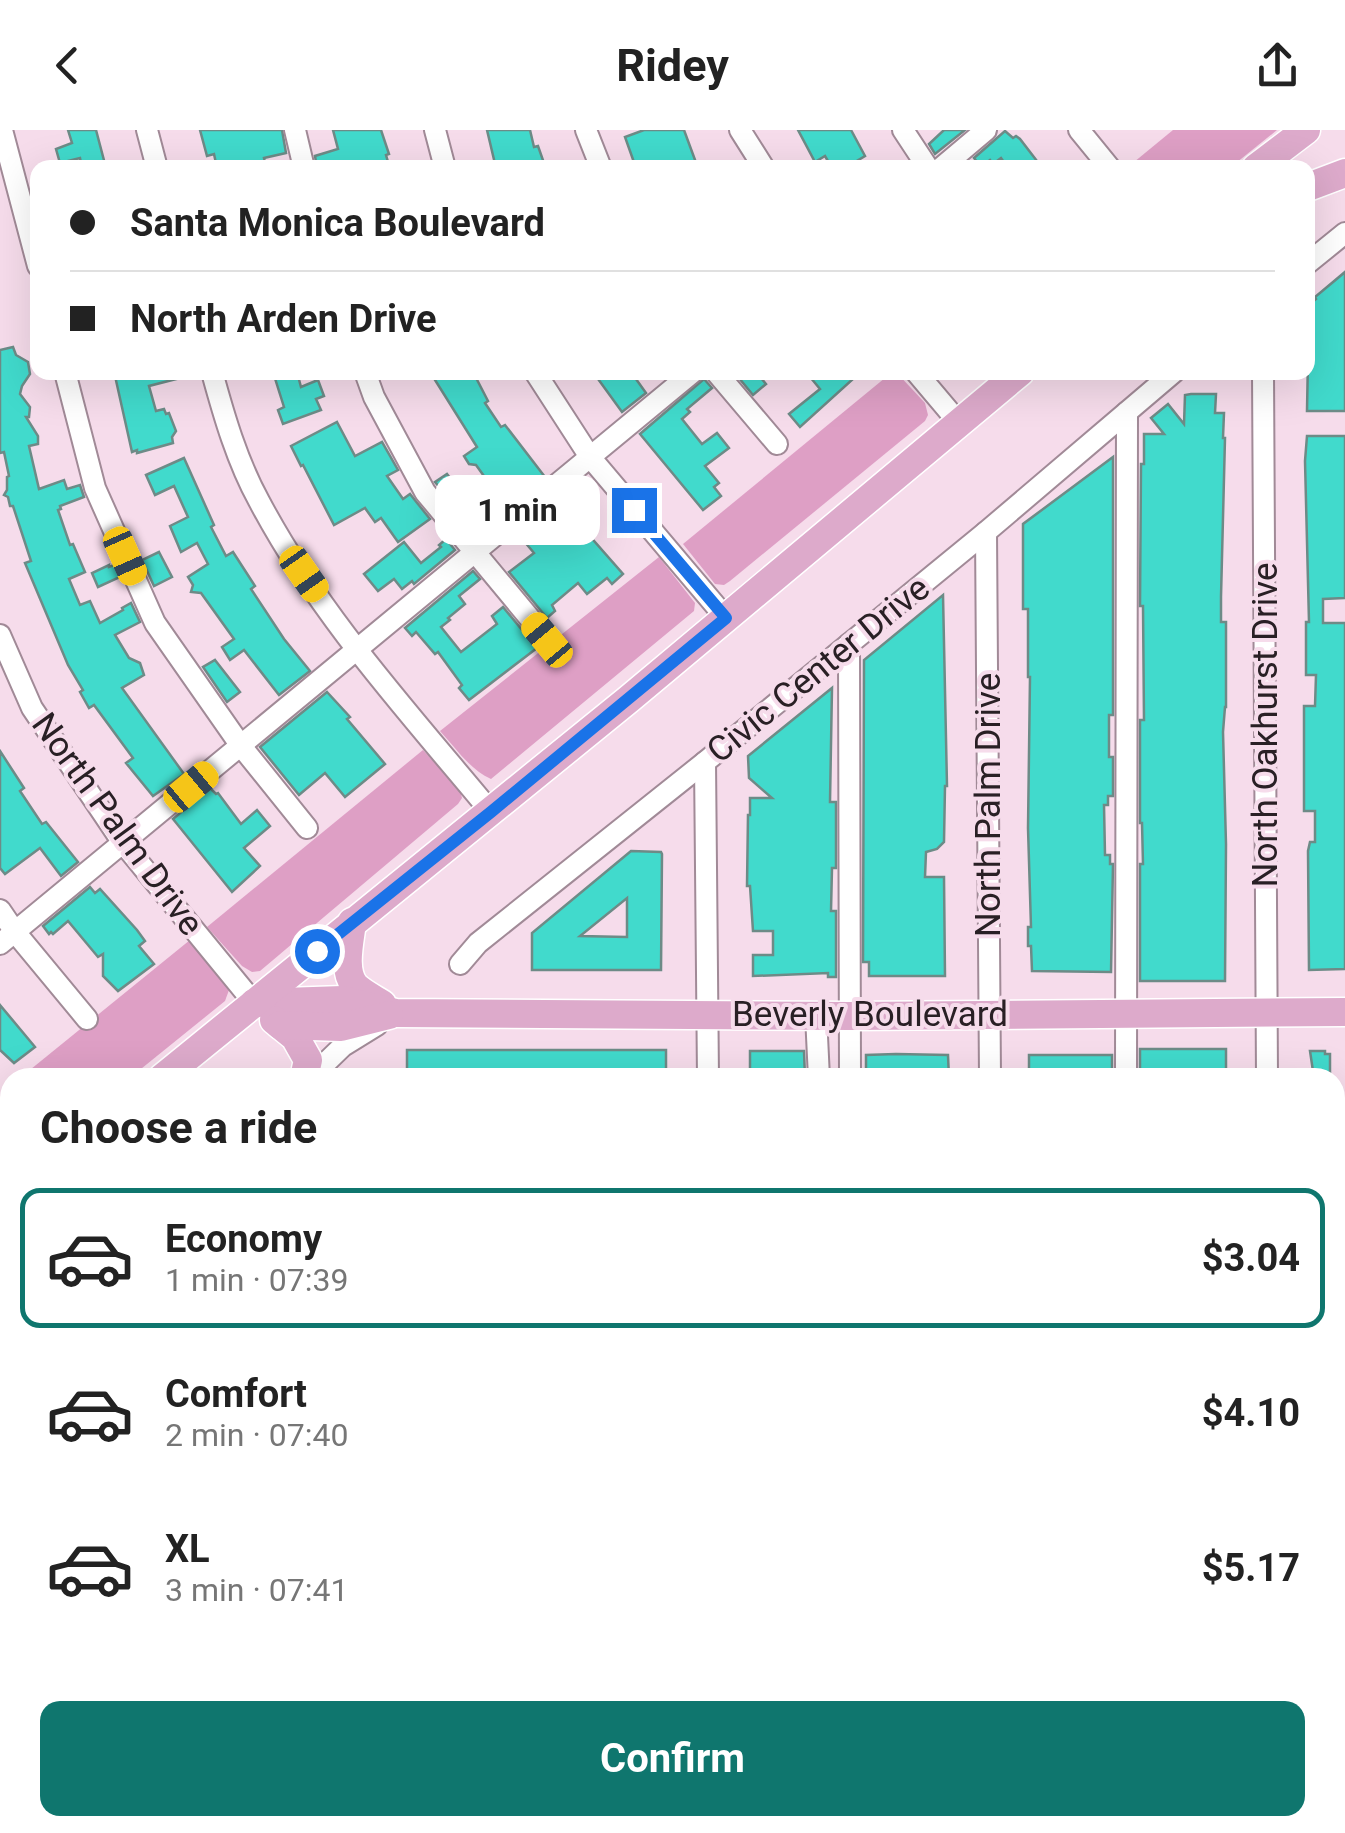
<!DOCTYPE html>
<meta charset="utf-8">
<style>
:root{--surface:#fff;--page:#f2f2f2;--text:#222;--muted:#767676;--line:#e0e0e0;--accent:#0f766e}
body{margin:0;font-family:Roboto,sans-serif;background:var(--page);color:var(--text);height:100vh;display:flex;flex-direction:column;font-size:38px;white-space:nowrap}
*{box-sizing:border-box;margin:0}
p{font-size:32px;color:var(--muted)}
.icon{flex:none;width:55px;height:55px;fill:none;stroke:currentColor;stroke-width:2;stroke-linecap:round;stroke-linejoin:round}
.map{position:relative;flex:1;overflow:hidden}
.panel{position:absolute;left:0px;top:938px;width:1345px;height:768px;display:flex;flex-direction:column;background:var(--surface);border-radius:30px 30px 0 0;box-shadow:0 10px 40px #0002}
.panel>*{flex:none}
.banner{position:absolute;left:30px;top:30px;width:1285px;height:220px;border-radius:20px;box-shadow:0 10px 40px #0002;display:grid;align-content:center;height:220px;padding:0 40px;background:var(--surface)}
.end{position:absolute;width:45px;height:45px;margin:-22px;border:12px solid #1a73e8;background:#fff;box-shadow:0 0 0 5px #fff}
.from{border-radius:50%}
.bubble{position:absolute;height:70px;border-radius:20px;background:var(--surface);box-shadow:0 10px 40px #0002;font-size:32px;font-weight:700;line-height:70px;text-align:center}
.car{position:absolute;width:30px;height:60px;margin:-30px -15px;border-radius:12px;box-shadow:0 0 8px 2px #0007;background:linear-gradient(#f5c518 24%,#345 0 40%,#f5c518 0 76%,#345 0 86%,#f5c518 0)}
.banner b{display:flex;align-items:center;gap:35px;height:95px;font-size:38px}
.banner b+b{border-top:2px solid var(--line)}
.banner i{width:25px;height:25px;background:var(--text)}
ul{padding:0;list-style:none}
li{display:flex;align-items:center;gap:30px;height:140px;margin:0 20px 15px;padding:0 20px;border:5px solid transparent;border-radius:20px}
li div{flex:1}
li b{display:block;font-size:38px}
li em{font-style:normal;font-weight:700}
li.active{border-color:var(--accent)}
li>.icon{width:90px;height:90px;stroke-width:1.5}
h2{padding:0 40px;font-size:45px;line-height:120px}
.button{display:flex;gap:20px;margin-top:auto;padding:20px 40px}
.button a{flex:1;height:115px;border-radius:20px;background:var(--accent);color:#fff;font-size:40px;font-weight:700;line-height:115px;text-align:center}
header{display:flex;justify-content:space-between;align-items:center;height:130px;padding:0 40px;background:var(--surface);font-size:45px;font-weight:700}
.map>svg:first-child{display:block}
</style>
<header><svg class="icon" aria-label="back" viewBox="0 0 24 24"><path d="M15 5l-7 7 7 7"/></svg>Ridey<svg class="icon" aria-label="share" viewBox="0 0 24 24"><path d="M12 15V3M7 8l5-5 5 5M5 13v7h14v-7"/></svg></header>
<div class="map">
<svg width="1345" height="1703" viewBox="0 0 1345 1703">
<rect width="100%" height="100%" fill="#f6dceb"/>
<g fill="#de9fc5">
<polygon points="1173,0 1277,0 1231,37 1128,37"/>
<polygon points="891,243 897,243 925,273 928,285 925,291 730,451 724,455 715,454 683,414"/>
<path d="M659,427L695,473L694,481L491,649C470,640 455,617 440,601Z"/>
<polygon points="423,620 460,660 462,668 458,674 260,841 252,842 242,836 207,797"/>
<polygon points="190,810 229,860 225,871 131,947 20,948"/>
</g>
<g fill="#41dacc" stroke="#6d8b87" stroke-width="2.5" fill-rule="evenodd">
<polygon points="68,0 96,0 106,38 82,38 80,28 60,33 56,19 72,13"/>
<polygon points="200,0 282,0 286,23 264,28 266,38 217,38 214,24 207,26"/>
<polygon points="333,0 381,0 389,24 386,25 388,32 385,33 386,38 317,38 315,26 338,19"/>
<polygon points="487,0 530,0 534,17 538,16 544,33 540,34 541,38 496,38"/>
<polygon points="644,0 684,0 698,38 636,38 625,7"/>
<polygon points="798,0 851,0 865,26 845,38 832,38 825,26 815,32"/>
<polygon points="944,0 965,0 935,24 929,14"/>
<polygon points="1005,1 1013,8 1016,6 1020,9 1037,31 1029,38 1008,38 1001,28 993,34 990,30 981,37 974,28"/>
<polygon points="1345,142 1345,281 1307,281 1309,175 1316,169 1315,167"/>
<polygon points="13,217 16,225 28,232 30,244 22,256 20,264 30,277 29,287 26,287 38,306 38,314 29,316 39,359 64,350 67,359 80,355 84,367 60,376 61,379 58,380 70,415 73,414 85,442 69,449 80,475 90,471 100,493 123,480 122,478 131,473 140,492 115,505 129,528 140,533 144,545 122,558 184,644 153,666 126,633 133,628 94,575 89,578 80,562 83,560 68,535 25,433 31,431 13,376 10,376 8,367 4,365 7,360 7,347 9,346 4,322 0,323 0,220"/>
<polygon points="129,242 183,242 184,247 149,256 156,281 164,279 166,284 169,283 176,301 172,307 173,313 137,323 137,320 132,322 115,246"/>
<polygon points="273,242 297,242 301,257 318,250 324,266 316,269 321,280 283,294 278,280 284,277"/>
<polygon points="430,242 473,242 488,271 485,273 501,297 505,295 545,347 521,366 513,356 507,361 501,355 494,360 476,335 469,334 464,326 477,317"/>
<polygon points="593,242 631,242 646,263 622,282"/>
<polygon points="734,242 756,242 766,254 753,265"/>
<polygon points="806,242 846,242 853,249 800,297 789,284 820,259"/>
<polygon points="704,249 712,258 687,279 690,282 682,289 702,314 717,303 729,318 705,336 719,353 714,357 721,366 703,380 640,304"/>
<polygon points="1191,264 1216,264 1215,283 1224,283 1223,308 1225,308 1221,467 1221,492 1226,492 1226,577 1225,577 1223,602 1226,714 1225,851 1140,851 1140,734 1143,734 1142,693 1140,693 1140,590 1144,590 1143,476 1140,476 1141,334 1144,334 1144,304 1164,304 1151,288 1168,274 1184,294 1185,265"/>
<polygon points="337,292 355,326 382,312 398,340 387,346 403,369 410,364 430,389 398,412 381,388 375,392 365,378 334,395 303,335 301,336 291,316"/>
<polygon points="1307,306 1345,306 1345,468 1323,469 1323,493 1345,493 1345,839 1309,840 1308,721 1310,712 1315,712 1315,681 1304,681 1304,576 1315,576 1316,545 1306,545 1306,492 1309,492 1305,331"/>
<polygon points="1113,327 1113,585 1109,585 1109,627 1113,627 1113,666 1108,666 1108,675 1104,675 1105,725 1110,725 1110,734 1113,734 1111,842 1032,841 1031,816 1028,816 1028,797 1031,797 1028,698 1030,547 1028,547 1028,479 1023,479 1023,394"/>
<polygon points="184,328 214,395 211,397 226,426 233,422 255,456 251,459 284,509 310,541 279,565 244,520 230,530 222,517 234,509 201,463 191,462 193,455 188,447 208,434 197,413 181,422 170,396 188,387 174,356 155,365 146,345"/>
<polygon points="447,344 472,375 462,383 435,352"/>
<polygon points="552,378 560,387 563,387 571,399 583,389 592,400 588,404 623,444 612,454 607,448 587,464 578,453 552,475 555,481 547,488 509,442 534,423 518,404"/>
<polygon points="446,409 455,420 414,454 412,451 402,459 394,449 378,461 364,444 404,412 421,433 441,417 439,415"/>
<polygon points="159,422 172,447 154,456 142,430"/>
<polygon points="109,435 109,437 114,435 120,447 98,457 92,443"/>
<polygon points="473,441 480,449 459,466 465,474 448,488 450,490 441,497 461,522 497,494 492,486 503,477 537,518 469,570 459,558 462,555 438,522 435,524 416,502 412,506 405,498"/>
<polygon points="943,465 947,656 945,656 944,712 937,719 926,722 925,747 944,747 945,846 869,846 869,832 863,832 864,530"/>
<polygon points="215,530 240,562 227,572 203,537"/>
<polygon points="832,558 830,672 836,672 836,738 832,738 831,781 836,781 836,847 828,847 828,843 753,846 753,825 773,825 773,801 753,801 750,756 747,756 748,685 750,685 750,668 772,668 749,648 748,626"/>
<polygon points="327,562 350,587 347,589 385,634 345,667 325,643 299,665 260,617"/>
<polygon points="0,621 24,658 20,661 42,694 46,692 78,732 61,746 40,718 5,744 0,738"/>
<polygon points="210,658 216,664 218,663 241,694 257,680 270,696 244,718 260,736 232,762 173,689"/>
<path d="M631,721L661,722L662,724L661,840H532V803ZM627,768V807L580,806Z"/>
<polygon points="90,757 95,763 100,759 137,800 145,811 139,816 154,834 118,861 103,846 103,824 98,827 68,791 53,804 51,802 49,804 43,796"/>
<polygon points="0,875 35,917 14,933 0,920"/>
<rect x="1140" y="919" width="86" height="29"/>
<rect x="407" y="920" width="259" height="28"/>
<polygon points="750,921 804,921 805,948 750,948"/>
<polygon points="1310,921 1325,921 1325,924 1330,924 1330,948 1314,948"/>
<polygon points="896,924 948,925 949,948 866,948 866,925"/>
<rect x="1029" y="925" width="83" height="23"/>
</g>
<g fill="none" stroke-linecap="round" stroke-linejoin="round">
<defs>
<g id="minor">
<polyline points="2,0 38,136"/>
<polyline points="147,0 157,38"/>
<polyline points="295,0 304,38"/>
<polyline points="435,0 445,38"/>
<polyline points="586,0 601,38"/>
<polyline points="740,0 764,38"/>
<polyline points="903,0 928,38"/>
<polyline points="1079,0 1110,38"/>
<polyline points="941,38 986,0"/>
<polyline points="1308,133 1345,103"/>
<polyline points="65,242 95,358 155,493 241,616 307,698"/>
<path d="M212,242C224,286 237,331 259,371C319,485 409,583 491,682"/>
<polyline points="365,242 374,267 425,362 547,509"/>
<polyline points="535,242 590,327 726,488"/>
<polyline points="716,242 777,314"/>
<polyline points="916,242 959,293"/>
<polyline points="1263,242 1267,948"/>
<polyline points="986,402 990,948"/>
<polyline points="0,505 32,578 123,713 254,873"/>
<polyline points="849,514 850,948"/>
<polyline points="705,632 708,948"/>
<polyline points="0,780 15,802 87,889"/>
<polyline points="0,814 693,242"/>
<polyline points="460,834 478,813 705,632 986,402 1174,242"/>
<polyline points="816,885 819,948"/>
<polyline points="310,948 343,916 377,895"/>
<polyline points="1126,948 1127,282"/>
<polyline points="0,1012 10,1024"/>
<polyline points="0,1208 10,1200"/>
<polyline points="0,1348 10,1340"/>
<polyline points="1335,1375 1345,1375"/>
<polyline points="0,1481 10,1481"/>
<polyline points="852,1695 852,1703"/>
<polyline points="1130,1695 1130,1703"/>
<polyline points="1269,1695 1269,1703"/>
<polyline points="146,1703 146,1695"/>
<polyline points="711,1703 711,1695"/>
<polyline points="993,1703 993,1695"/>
</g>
<g id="major">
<polyline points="1256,38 1306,0"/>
<polyline points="1308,57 1345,43"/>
<path d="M352,792C350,811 342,840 355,856C362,863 374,869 382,874"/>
<polyline points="254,873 343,870 396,883 850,886 1345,882"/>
<polyline points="274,890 295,907 308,930 304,948"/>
<polyline points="280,895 341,897 389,885"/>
<polyline points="162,948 629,569 1020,242"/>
<polyline points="0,1080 10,1072"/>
</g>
</defs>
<use href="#minor" stroke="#a18a97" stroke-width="24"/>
<use href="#major" stroke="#fff" stroke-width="31"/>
<use href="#minor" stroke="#fff" stroke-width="20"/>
<use href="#major" stroke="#ddaacb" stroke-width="28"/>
</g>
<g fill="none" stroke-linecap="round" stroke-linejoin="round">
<polyline stroke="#1a73e8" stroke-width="12" points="317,821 491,682 726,488 634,380"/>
</g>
<g text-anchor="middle" stroke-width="8" stroke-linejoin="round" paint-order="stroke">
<g font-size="35" fill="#292025" stroke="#f6dceb">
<text transform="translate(818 539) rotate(-39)" y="12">Civic Center Drive</text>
<text transform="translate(1265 595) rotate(-90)" y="12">North Oakhurst Drive</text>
<text transform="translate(988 675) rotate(-90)" y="12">North Palm Drive</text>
<text transform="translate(118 694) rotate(54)" y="12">North Palm Drive</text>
<text x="870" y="896">Beverly Boulevard</text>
</g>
</g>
</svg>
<i class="end from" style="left:317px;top:821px"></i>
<i class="end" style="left:634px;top:380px"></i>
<div class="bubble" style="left:435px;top:345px;width:165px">1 min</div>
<i class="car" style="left:125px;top:426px;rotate:156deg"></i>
<i class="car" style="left:304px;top:444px;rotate:145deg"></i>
<i class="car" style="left:547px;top:510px;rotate:320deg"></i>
<i class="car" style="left:191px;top:657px;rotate:50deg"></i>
<div class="banner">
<b><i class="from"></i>Santa Monica Boulevard</b>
<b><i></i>North Arden Drive</b>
</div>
<section class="panel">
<h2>Choose a ride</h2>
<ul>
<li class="active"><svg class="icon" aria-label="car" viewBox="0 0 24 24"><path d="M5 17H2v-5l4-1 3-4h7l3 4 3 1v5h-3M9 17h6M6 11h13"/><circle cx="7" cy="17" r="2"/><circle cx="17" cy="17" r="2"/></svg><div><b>Economy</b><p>1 min · 07:39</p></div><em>$3.04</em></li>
<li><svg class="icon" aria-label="car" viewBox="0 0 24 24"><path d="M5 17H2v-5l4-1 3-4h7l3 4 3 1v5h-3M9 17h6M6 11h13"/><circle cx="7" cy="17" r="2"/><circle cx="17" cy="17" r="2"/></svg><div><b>Comfort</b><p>2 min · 07:40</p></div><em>$4.10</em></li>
<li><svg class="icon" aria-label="car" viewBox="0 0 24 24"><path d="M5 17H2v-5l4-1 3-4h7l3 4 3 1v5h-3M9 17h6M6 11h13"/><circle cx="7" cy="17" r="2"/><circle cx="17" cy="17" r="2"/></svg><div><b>XL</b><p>3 min · 07:41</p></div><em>$5.17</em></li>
</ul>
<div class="button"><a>Confirm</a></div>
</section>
</div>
